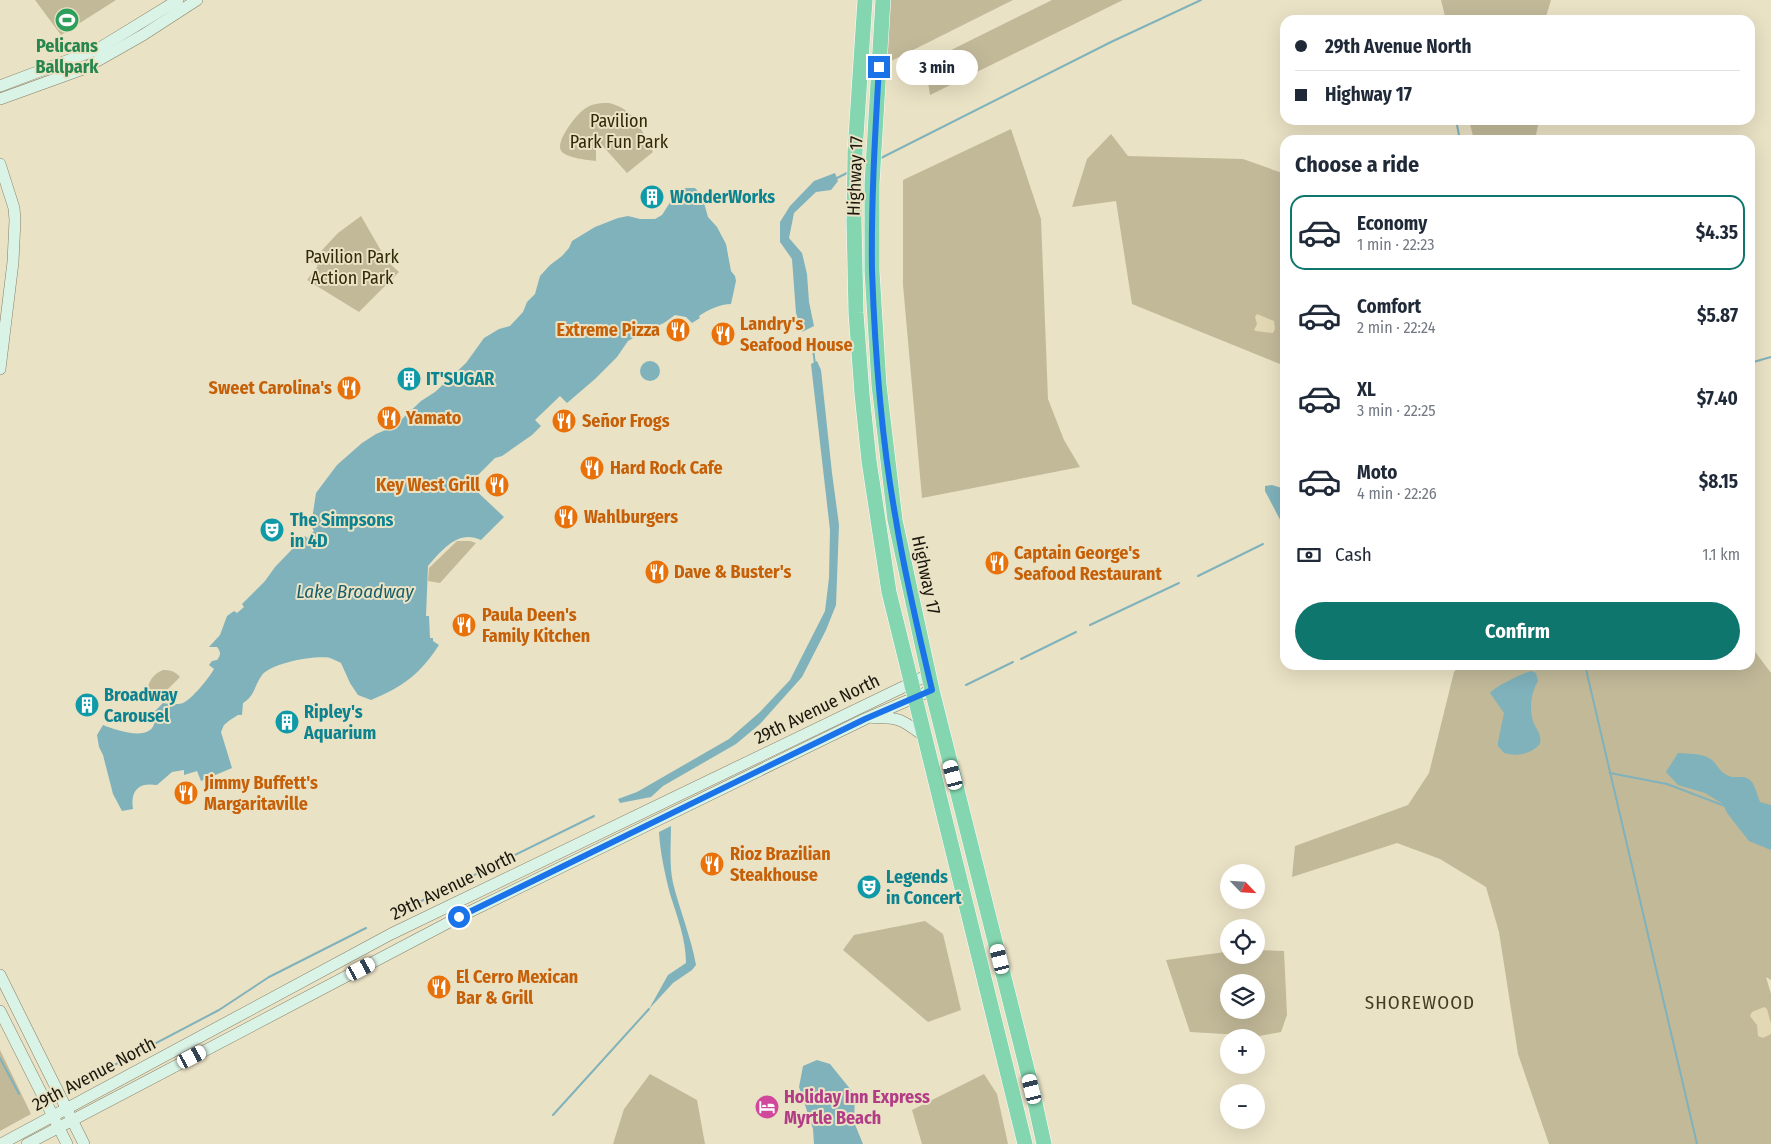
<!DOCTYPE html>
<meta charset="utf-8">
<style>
:root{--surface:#fff;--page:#f2f2f3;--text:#1f2937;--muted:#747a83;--line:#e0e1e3;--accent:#0f766e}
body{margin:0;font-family:"Fira Sans Condensed",sans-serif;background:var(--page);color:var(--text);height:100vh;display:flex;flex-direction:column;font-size:19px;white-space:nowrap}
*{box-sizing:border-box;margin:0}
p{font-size:16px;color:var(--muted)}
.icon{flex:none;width:28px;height:28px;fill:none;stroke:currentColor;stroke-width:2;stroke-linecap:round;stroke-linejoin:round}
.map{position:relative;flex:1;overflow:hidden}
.details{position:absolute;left:1280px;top:135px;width:475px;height:535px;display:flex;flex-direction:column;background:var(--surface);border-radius:15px;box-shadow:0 5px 20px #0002}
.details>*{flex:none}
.banner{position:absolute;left:1280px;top:15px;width:475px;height:110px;border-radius:15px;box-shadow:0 5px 20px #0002;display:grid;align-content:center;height:110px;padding:0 15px;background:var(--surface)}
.needle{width:32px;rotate:115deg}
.controls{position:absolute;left:1220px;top:864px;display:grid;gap:10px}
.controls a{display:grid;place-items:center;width:45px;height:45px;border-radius:50%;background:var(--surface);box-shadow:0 5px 20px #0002;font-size:25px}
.end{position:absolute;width:22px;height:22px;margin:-11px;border:6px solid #1a73e8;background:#fff;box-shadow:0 0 0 2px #fff}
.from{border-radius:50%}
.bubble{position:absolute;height:35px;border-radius:18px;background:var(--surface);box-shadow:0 5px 20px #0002;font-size:16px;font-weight:700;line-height:35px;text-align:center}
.car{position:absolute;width:15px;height:30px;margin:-15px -8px;border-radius:6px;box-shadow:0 0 4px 1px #0007;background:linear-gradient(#fff 24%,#345 0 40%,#fff 0 76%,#345 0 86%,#fff 0)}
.banner b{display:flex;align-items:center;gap:18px;height:48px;font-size:19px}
.banner b+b{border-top:1px solid var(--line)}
.banner i{width:12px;height:12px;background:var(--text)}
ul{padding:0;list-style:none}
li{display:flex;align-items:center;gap:15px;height:75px;margin:0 10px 8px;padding:0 5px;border:2px solid transparent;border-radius:15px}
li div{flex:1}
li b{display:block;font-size:19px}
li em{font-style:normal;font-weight:700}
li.active{border-color:var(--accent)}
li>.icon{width:45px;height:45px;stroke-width:1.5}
h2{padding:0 15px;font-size:22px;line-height:60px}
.pay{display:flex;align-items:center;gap:12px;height:55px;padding:0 15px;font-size:19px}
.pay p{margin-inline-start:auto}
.action{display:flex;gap:10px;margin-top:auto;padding:10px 15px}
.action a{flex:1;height:58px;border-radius:30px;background:var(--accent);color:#fff;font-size:20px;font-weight:700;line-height:58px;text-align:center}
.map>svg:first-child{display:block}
</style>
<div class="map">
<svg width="1771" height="1144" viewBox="0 0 1771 1144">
<rect width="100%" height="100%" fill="#eae2c5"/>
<g fill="#c2b999" fill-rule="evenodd">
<polygon points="35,0 116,0 61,35"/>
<polygon points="886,0 1013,0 879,67"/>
<polygon points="1052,0 1123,0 930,95 925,63"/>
<polygon points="1441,0 1551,0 1545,20 1446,20"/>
<path d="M609,103C635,109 641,130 653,152L627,173L600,143L596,146V161C587,160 568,158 562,152C553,143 578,112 586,108C594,103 601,103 609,103Z"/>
<polygon points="1469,120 1539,120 1535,140 1474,140"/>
<polygon points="1011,129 1041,219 1048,399 1064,440 1080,467 922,498 903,285 903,180"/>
<polygon points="1111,134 1128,156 1243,159 1285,174 1285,366 1132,304 1116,201 1072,207 1087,159"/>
<polygon points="361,216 387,261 399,272 359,312 307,280 318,266 311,262 338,233"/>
<polygon points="457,541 470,541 476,543 440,583 428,581 429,568"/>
<polygon points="1750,645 1771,673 1771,980 1766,977 1771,994 1771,1144 1549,1144 1518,1054 1499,932 1486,887 1440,859 1397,843 1292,877 1295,846 1408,805 1429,773 1454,672 1460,665 1750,665"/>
<path d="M163,670C170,670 175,671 180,677L154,703C143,692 148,676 163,670Z"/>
<polygon points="925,921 943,934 961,1010 928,1022 843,950 854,935"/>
<path d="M1256,950L1284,951L1287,1015L1281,1032L1259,1036L1190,1032L1166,960L1225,952L1229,951V955H1256ZM1229,982H1256V1010H1229Z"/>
<polygon points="0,1050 31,1114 0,1131"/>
<polygon points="650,1074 697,1100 705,1144 613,1144 624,1109"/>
<polygon points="984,1074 997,1094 1008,1144 922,1144 912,1110"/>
</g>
<g fill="#e2d8b3">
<polygon points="1257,314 1274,321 1275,329 1273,333 1256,331 1254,330 1257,324 1255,317"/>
<polygon points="1764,1007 1767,1009 1771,1024 1771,1034 1763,1038 1758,1036 1757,1025 1750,1016 1752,1012"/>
</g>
<g fill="#7fb2bb">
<polygon points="835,173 838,181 831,190 816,192 794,213 789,238 802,253 807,274 809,302 814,326 802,332 796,313 792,259 780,242 780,222 790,206 814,181"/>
<path d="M684,188H695L702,196L708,217L717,227L726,244L731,271L735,276L736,281L731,304C720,304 708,310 699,316L700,318L692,323L686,317L675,315L664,323L647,330L628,341L617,357L595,379L567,403L560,396L535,420L541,426L532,435L502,456L495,458L469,484L504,517L481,540C458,529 442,550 428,566L426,616H429L430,638H433V641L439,645C420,674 403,687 371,700L358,695L350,683L341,663C337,661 333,659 330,658C315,655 272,663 262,675C254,686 255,696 243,703L242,715H238L230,720L224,725L221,732L232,768L201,781L197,771L184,775V770L172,772L157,785C139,782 130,790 133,809L122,811L113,794L103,755L99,747L97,735L103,725C116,730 154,744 155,719L152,716L154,712L163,703C169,704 177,705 183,703C192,699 209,678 214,669L209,665L212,661L217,660C221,655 221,652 217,647H209L220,635L227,616L234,611L237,613L244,607L242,604L265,581L275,567L305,536L307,538L314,531L311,526L316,493L337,465L362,443L376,434L388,429L402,419L421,401L435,392L466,363L484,338L499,329L510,326L523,312L527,302L535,294L540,276L550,265L562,256L569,248L572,241L595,227L618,218L628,216L640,219H655L662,215L676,193Z"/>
<polygon points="817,361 821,370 832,473 839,525 836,605 826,630 802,677 760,724 736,744 663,786 651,797 620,803 618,799 637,792 729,739 760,712 790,680 825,611 829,578 830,530 811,364"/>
<circle cx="650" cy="371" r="10"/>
<polygon points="1272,485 1285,489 1285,529 1265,491 1265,486"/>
<path d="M1531,671L1536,673L1538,681C1531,693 1529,708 1533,721C1536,730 1542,733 1540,744C1530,754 1519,757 1504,753L1498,746V742L1504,713L1490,693C1494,687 1523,673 1531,671Z"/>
<path d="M1678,753C1688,754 1704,753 1712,760C1718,765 1720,773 1729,776C1736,779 1745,774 1751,781C1756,787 1757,795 1760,802L1771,805V850L1749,841L1727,813L1723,804L1705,793L1678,785L1666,772Z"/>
<path d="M671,826C671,845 669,864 673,883C680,911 691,937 696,965L692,970L673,983L649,1009L668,975L686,963C686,939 677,916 670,894C665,874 660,852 659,832Z"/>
<polygon points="817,1060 830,1064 855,1095 854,1122 863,1144 814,1144 813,1129 799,1087 803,1066"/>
</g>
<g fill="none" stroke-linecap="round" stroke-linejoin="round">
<g stroke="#7fb2bb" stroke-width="2">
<polyline points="1456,120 1460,140"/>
<polyline points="881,158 1111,42 1201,0"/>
<polyline points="837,178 849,172"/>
<polyline points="813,349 815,364"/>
<polyline points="1750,363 1771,357"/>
<polyline points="1198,576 1263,544"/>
<polyline points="1090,625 1179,583"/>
<polyline points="1021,659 1076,632"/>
<polyline points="1585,665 1697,1144"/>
<polyline points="966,685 1013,662"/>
<polyline points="1610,773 1667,784 1725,806"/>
<polyline points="397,913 594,816"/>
<polyline points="0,1058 19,1094"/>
<polyline points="71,1086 80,1083 219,1010 269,977 366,928"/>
<polyline points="553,1115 649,1009"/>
</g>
<defs>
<g id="secondary">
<polyline points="0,86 98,49 178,0"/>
<polyline points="0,99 83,69 143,35 197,0"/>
<polyline points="0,164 14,208 15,220 13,262 0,369"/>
<path d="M874,718C899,716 905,722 924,736"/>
<polyline points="0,975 84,1144"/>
<polyline points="0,1011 67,1144"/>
<polyline points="1,1144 391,934 928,675"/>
<polyline points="27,1144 459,917 865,719 932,690"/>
</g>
<g id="highway">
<polyline points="865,0 855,152 854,221 856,313 862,394 869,461 889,592 1025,1144"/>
<polyline points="883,0 872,184 872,271 879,385 895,520 932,690 1032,1089 1044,1144"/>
</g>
</defs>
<use href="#secondary" stroke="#867f65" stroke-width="12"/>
<use href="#highway" stroke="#fff" stroke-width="16"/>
<use href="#secondary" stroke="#daf3e7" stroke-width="11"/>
<use href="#highway" stroke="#83d6af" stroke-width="15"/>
</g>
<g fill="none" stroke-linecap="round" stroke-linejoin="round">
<path stroke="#1a73e8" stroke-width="6" d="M459,917L865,719L932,690C919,634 905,577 896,520C881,438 875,354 872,271C871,203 875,135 879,67"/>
</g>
<defs>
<symbol id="stadium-disc" viewBox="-11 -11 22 22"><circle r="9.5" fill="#2e9e5b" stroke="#eae2c5"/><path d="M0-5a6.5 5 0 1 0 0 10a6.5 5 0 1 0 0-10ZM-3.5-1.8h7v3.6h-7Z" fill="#fff"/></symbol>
<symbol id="building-disc" viewBox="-11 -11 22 22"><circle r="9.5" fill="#0f9aa8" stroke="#eae2c5"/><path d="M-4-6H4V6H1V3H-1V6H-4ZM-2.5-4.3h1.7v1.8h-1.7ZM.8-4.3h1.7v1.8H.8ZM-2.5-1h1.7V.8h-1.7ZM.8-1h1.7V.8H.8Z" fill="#fff"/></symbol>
<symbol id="restaurant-disc" viewBox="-11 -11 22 22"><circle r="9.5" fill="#e8710a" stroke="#eae2c5"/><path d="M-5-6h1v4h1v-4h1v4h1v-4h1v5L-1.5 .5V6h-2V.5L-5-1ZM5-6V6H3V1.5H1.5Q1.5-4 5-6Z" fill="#fff"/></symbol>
<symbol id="theatre-disc" viewBox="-11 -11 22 22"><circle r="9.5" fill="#0f9aa8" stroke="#eae2c5"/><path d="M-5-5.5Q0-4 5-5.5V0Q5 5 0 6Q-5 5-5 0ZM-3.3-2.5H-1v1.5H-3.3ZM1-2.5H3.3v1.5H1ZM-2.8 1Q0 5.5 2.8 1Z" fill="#fff"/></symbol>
<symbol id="hotel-disc" viewBox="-11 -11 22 22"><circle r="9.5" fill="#d1479c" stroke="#eae2c5"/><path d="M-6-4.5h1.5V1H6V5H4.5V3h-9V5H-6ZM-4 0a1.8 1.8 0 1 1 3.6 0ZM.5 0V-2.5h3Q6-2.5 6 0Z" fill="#fff"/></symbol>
</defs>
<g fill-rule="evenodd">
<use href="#stadium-disc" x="53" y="6" width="28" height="28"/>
<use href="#building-disc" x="638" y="183" width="28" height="28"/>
<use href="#restaurant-disc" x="664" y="316" width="28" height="28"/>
<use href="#restaurant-disc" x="709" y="320" width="28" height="28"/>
<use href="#building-disc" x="395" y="365" width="28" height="28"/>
<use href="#restaurant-disc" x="335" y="374" width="28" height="28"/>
<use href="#restaurant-disc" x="375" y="404" width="28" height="28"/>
<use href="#restaurant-disc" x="550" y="407" width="28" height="28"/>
<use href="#restaurant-disc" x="578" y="454" width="28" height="28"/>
<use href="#restaurant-disc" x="483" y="471" width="28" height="28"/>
<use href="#restaurant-disc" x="552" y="503" width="28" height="28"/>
<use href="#theatre-disc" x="258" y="516" width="28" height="28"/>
<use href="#restaurant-disc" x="983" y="549" width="28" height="28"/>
<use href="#restaurant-disc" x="643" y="558" width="28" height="28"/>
<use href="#restaurant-disc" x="450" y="611" width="28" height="28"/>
<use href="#building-disc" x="73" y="691" width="28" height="28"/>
<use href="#building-disc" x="273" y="708" width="28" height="28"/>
<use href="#restaurant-disc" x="172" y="779" width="28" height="28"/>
<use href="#restaurant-disc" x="698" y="850" width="28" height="28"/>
<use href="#theatre-disc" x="855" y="873" width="28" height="28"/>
<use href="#restaurant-disc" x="425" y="973" width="28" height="28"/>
<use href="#hotel-disc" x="753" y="1093" width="28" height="28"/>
</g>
<g text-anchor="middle" stroke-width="4" stroke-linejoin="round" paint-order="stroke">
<g font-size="18" font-weight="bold" fill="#27864d" stroke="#eae2c5">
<text x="67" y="52">Pelicans<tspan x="67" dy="21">Ballpark</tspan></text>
</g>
<g font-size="18" fill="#322906" stroke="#eae2c5">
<text x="619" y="127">Pavilion<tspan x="619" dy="21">Park Fun Park</tspan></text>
<text x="352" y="263">Pavilion Park<tspan x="352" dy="21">Action Park</tspan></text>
</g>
<g font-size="18" fill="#1a170d" stroke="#eae2c5">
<text transform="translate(855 176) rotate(-88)" y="6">Highway 17</text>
<text transform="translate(926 575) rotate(78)" y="6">Highway 17</text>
<text transform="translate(817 709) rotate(-26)" y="6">29th Avenue North</text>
<text transform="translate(453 885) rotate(-26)" y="6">29th Avenue North</text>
<text transform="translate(94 1074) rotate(-28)" y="6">29th Avenue North</text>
</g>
<g font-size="18" font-weight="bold" fill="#0d838f" stroke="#eae2c5" text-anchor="start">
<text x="670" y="203">WonderWorks</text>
<text x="426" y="385">IT'SUGAR</text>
<text x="290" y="526">The Simpsons<tspan x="290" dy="21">in 4D</tspan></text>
<text x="104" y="701">Broadway<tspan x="104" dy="21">Carousel</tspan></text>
<text x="304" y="718">Ripley's<tspan x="304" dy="21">Aquarium</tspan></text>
<text x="886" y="883">Legends<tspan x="886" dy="21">in Concert</tspan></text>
</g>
<g font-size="18" font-weight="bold" fill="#c56008" stroke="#eae2c5" text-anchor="start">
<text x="740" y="330">Landry's<tspan x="740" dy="21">Seafood House</tspan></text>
<text x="660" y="336" text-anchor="end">Extreme Pizza</text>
<text x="332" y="394" text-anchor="end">Sweet Carolina's</text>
<text x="406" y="424">Yamato</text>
<text x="582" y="427">Señor Frogs</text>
<text x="610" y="474">Hard Rock Cafe</text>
<text x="480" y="491" text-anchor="end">Key West Grill</text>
<text x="584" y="523">Wahlburgers</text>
<text x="1014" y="559">Captain George's<tspan x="1014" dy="21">Seafood Restaurant</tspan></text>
<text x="674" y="578">Dave &amp; Buster's</text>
<text x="482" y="621">Paula Deen's<tspan x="482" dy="21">Family Kitchen</tspan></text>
<text x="204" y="789">Jimmy Buffett's<tspan x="204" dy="21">Margaritaville</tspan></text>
<text x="730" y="860">Rioz Brazilian<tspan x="730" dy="21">Steakhouse</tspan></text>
<text x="456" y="983">El Cerro Mexican<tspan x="456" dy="21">Bar &amp; Grill</tspan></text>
</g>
<g font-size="18" font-weight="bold" fill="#b23c85" stroke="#eae2c5" text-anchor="start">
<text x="784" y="1103">Holiday Inn Express<tspan x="784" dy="21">Myrtle Beach</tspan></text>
</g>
<g font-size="19" font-style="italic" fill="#195f69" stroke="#eae2c5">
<text x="355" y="598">Lake Broadway</text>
</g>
<g font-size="19" letter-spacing="1" fill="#433c25" stroke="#eae2c5">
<text x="1420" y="1009">SHOREWOOD</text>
</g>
</g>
</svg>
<div class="controls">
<a><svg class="needle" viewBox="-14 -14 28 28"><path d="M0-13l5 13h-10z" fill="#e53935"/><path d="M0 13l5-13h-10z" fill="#747a83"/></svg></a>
<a><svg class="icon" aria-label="locate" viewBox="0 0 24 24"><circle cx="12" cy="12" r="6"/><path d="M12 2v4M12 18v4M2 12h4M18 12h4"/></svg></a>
<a><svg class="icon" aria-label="layers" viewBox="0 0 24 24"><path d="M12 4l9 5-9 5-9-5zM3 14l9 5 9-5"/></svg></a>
<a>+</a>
<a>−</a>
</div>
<i class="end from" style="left:459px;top:917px"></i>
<i class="end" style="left:879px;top:67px"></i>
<div class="bubble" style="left:896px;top:50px;width:82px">3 min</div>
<i class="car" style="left:953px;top:775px;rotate:345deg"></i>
<i class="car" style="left:1000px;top:959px;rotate:346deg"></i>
<i class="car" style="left:361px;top:969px;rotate:62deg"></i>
<i class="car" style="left:192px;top:1057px;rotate:62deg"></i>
<i class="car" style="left:1032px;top:1089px;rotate:346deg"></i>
<div class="banner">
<b><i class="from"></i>29th Avenue North</b>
<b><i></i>Highway 17</b>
</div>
<section class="details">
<h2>Choose a ride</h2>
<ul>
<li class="active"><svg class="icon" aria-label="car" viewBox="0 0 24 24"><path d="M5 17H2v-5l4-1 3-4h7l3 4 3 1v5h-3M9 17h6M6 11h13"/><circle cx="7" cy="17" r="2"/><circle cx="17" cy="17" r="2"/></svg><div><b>Economy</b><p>1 min · 22:23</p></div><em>$4.35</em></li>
<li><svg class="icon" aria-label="car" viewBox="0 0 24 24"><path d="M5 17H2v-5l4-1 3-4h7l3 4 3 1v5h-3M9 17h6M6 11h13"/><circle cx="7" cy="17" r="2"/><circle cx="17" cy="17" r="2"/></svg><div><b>Comfort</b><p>2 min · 22:24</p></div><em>$5.87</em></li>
<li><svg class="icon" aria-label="car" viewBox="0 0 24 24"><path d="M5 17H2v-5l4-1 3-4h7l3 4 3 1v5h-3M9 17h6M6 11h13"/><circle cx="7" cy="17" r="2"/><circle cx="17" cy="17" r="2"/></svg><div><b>XL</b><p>3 min · 22:25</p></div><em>$7.40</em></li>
<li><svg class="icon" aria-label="car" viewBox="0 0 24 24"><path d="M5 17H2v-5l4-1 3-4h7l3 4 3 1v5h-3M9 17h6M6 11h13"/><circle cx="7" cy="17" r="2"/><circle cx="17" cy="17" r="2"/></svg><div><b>Moto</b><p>4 min · 22:26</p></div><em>$8.15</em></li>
</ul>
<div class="pay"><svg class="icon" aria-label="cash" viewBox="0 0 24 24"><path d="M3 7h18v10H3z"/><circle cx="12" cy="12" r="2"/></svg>Cash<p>1.1 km</p></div>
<div class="action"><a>Confirm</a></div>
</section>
</div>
